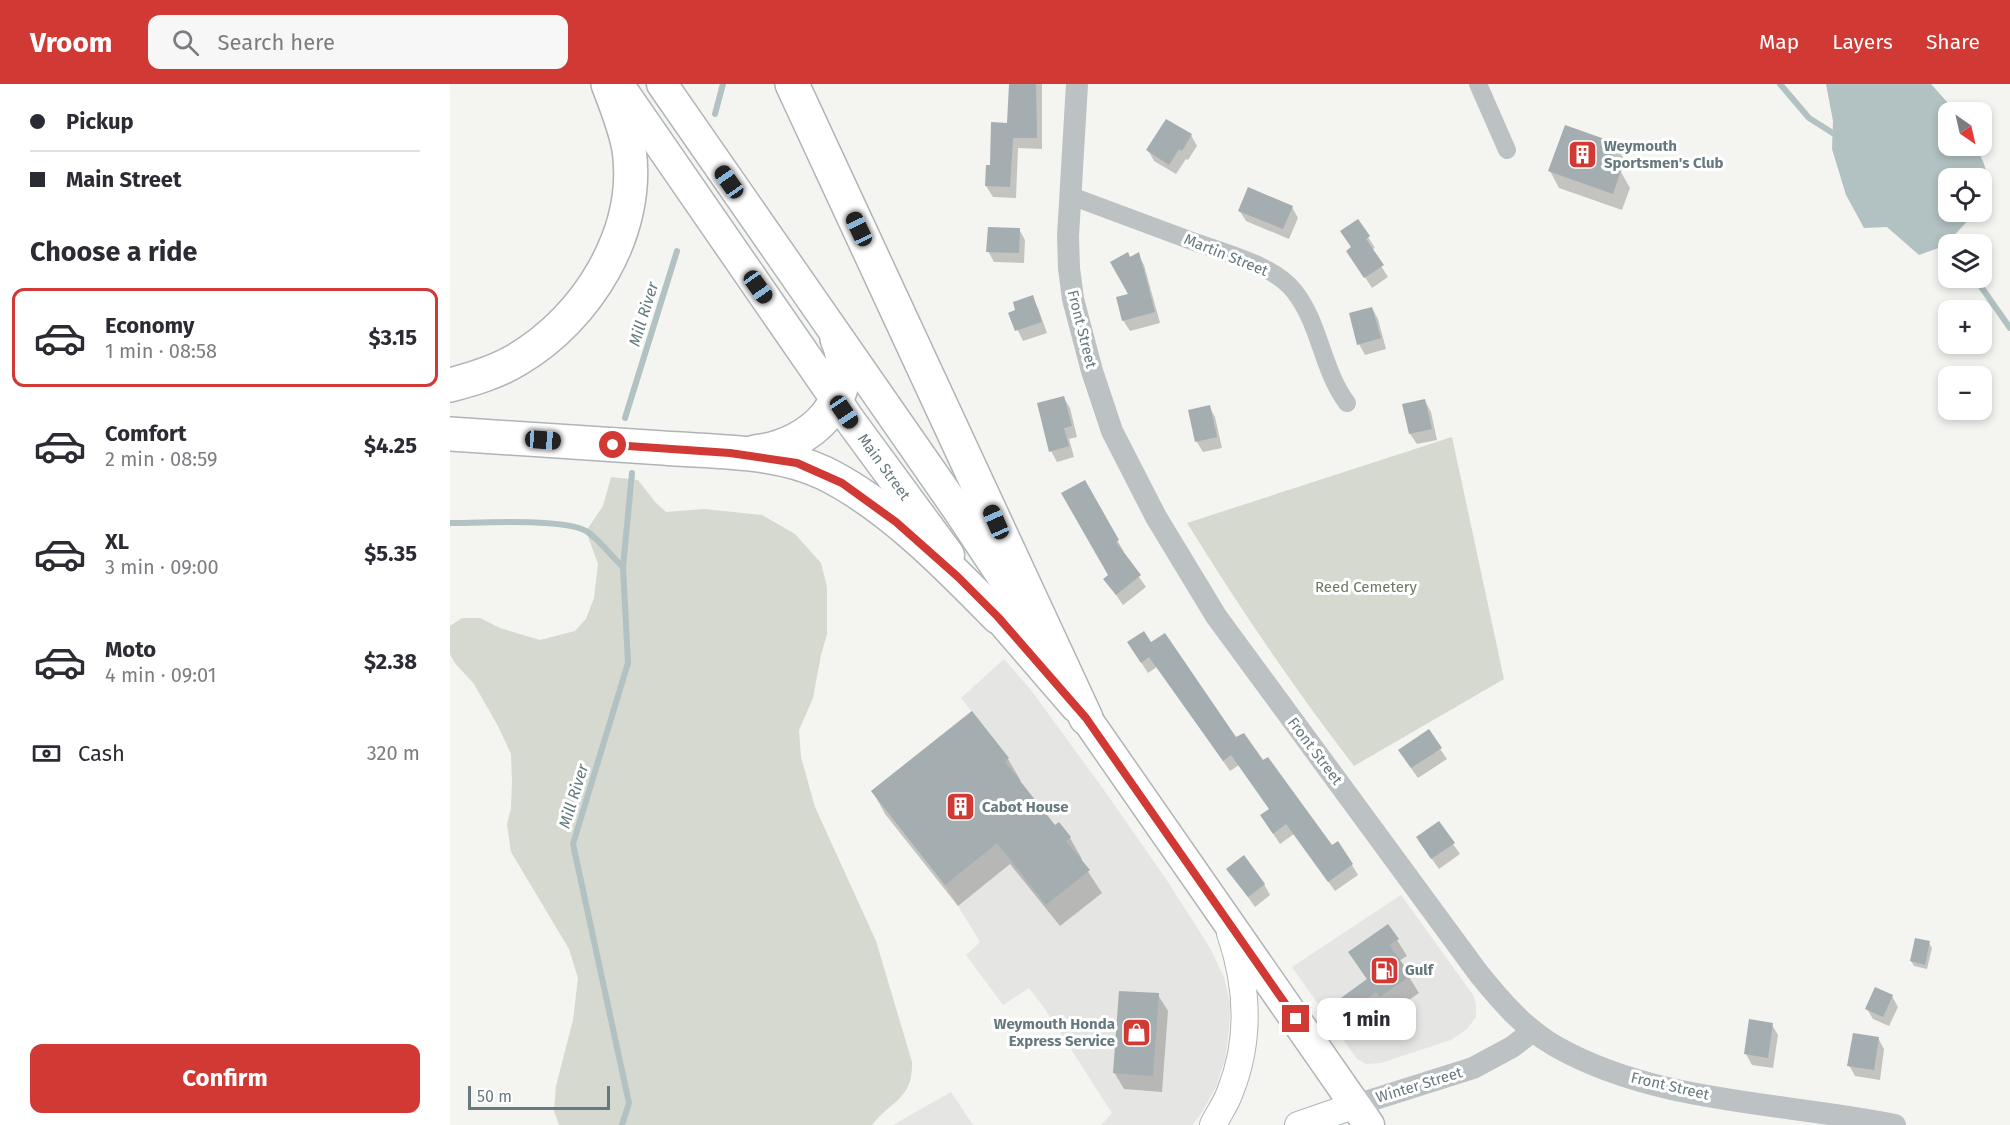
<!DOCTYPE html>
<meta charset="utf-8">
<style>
:root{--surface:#fff;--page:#f7f7f7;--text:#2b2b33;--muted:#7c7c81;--line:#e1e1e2;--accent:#d13934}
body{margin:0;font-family:"Fira Sans",sans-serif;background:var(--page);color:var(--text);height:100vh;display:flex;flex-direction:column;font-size:22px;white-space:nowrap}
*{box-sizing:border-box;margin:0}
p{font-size:20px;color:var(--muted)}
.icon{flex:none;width:33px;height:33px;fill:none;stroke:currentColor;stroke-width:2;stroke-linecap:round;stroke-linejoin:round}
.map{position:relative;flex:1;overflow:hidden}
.drawer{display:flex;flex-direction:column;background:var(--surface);width:450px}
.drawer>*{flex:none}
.guide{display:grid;align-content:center;height:132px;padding:0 30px;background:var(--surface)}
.needle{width:39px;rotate:146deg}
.fabs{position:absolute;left:1488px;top:18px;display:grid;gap:12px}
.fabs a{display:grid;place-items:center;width:54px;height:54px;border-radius:12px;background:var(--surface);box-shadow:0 3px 9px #0003;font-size:30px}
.scale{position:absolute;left:18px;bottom:15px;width:142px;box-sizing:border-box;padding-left:6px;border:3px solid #66797f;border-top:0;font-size:16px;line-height:21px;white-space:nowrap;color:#66797f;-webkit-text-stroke:4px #fff;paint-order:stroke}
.end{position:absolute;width:27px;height:27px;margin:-14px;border:8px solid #d13934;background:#fff;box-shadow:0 0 0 3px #fff}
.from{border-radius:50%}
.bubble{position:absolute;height:42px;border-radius:12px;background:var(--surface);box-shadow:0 3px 9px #0003;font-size:20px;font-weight:700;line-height:42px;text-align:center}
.car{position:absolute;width:18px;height:36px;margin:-18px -9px;border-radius:8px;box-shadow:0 0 4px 2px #0007;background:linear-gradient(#222 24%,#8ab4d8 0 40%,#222 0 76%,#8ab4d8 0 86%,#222 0)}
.guide b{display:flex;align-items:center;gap:21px;height:57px;font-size:22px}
.guide b+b{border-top:2px solid var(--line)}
.guide i{width:15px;height:15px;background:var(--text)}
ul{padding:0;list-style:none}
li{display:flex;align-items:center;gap:18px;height:99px;margin:0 12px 9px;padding:0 18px;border:3px solid transparent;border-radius:12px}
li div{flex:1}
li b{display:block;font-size:22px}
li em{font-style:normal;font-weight:700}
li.current{border-color:var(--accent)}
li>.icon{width:54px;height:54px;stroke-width:1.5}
h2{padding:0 30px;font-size:27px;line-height:72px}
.pay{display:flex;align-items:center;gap:15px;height:66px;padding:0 30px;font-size:22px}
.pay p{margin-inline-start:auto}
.action{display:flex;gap:12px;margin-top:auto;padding:12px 30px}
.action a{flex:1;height:69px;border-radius:12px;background:var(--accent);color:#fff;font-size:24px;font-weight:700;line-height:69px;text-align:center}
header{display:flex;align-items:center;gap:36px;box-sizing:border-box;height:84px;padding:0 30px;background:var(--accent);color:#fff}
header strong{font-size:28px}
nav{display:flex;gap:33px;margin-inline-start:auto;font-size:21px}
.search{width:420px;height:54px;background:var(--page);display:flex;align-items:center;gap:15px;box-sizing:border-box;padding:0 21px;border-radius:12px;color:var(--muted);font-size:22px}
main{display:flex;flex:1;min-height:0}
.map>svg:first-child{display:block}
</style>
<header>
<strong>Vroom</strong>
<div class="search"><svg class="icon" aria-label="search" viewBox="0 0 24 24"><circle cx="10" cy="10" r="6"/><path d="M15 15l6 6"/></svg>Search here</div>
<nav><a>Map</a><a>Layers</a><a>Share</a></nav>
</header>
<main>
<section class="drawer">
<div class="guide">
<b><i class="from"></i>Pickup</b>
<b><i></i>Main Street</b>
</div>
<h2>Choose a ride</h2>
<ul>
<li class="current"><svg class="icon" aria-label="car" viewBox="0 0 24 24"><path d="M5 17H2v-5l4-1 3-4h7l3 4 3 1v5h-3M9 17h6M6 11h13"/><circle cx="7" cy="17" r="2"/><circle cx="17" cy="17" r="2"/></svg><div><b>Economy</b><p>1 min · 08:58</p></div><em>$3.15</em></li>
<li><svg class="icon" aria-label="car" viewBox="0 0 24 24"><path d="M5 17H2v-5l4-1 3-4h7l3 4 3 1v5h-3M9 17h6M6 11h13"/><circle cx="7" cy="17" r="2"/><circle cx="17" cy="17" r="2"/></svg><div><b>Comfort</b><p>2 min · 08:59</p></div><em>$4.25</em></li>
<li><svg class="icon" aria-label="car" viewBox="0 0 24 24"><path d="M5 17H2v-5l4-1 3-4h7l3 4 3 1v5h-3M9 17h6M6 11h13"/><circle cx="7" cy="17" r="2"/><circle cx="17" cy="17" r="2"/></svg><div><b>XL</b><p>3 min · 09:00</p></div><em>$5.35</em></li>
<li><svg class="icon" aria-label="car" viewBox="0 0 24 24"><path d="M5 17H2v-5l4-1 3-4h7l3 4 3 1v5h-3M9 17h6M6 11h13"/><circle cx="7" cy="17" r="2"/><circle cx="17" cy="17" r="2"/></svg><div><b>Moto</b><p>4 min · 09:01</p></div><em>$2.38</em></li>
</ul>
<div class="pay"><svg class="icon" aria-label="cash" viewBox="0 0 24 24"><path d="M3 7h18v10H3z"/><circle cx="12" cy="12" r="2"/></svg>Cash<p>320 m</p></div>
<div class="action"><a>Confirm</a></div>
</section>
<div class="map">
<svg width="1560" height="1041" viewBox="0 0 1560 1041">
<rect width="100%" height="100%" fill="#f4f4f1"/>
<g fill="#e5e5e4">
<polygon points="554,575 581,606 654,706 716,795 760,864 774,893 780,920 779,945 775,975 766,1003 751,1030 742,1041 651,1041 662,1029 595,925 579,904 553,921 516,871 530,858 495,801 421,707 521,627 511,614"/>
<polygon points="951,811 1023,911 1026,921 1026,933 1017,945 1001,956 931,979 916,980 907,975 842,883"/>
<polygon points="501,1008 523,1041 443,1041"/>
</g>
<g fill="#d5d9d0">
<path d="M1002,353L1054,595L904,682C844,604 789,523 737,439Z"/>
<path d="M161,393L188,396L205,418L216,428L254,425L312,431L345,450L371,479L377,503V550L371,571L363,614L349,646L351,673L365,723L426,857L462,978C463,1016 441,1016 422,1041H109L104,1027L106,1002L123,936L128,894L119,865L61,768L57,740L61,724L62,698L61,670L48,642L24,600L4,578L0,570V542L12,534H30L50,544L90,556L125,547L136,535L144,514L148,480L136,447L153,422Z"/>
</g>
<path fill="#b2c1c2" d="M1376,0H1481L1506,28H1498V62H1525C1535,79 1544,99 1532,119V94H1498V128H1526L1494,162L1469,171L1437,143L1414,144L1396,111L1382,65L1383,37Z"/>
<g fill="#0003">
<polygon points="560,0 592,0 592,65 568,64 566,114 543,113 536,102 541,83 559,41"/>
<polygon points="741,51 747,62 738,76 736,75 726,90 704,77 698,66"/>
<polygon points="1165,60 1175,77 1171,88 1180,104 1172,126 1109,104 1100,87"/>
<polygon points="842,123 848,134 839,155 796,137 789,126"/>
<polygon points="569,145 575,156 574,179 544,178 538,167"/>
<polygon points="918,153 925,164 921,166 938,193 922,204 898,167"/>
<polygon points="688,170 694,181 710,239 680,247 673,236 680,211 680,175"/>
<polygon points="582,213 588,224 597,249 573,257 560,230 567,227"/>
<polygon points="922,224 928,235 936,265 915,271 909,260"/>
<polygon points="614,314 620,324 627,353 619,355 624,373 607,378 601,367"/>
<polygon points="975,317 981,328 987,356 967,360 960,350"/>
<polygon points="759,322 765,333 772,364 753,368 747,358"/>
<polygon points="634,398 674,468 672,469 696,503 673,521 655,495 660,492"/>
<polygon points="701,560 881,763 902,781 908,791 885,807 844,750 830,760 818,742 820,726 789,681 780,687 707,583 698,589 685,569"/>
<polygon points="521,629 558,675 571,697 569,698 605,743 620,754 632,775 631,777 652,809 610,842 560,780 508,822 435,730 423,708"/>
<polygon points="990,665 997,675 968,694 956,677"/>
<polygon points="1003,760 1010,770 989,785 974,764"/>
<polygon points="778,785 814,800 820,811 805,823"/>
<polygon points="947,856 957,872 949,877 969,909 940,929 937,924 903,947 886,919 918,897 900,869"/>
<polygon points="1479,859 1482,864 1477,885 1464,882 1461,877"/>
<polygon points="708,911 718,927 712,1008 674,1005 664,988"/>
<polygon points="1442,912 1448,923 1439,942 1423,935 1417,925"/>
<polygon points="1322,941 1328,951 1323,984 1302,981 1296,970"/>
<polygon points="1428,954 1434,965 1430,996 1405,992 1399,981"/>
</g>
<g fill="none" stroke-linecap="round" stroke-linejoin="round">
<g stroke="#b2c1c2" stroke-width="6">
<polyline points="1330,0 1359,34 1389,53"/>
<polyline points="265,30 273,0"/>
<polyline points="1496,151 1503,160"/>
<polyline points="1525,194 1560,244"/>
<polyline points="175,334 227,167"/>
<path d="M0,439C29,439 113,434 136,447C146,452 163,474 173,483"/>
<polyline points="172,1041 179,1019 123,760 178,579 173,483 182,389"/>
</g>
</g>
<g fill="#a4adb0">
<polygon points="559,0 586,0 587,54 563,54 560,103 535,102 536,81 540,81 541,38 557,39"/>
<polygon points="716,35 742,50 732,67 729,65 719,81 696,66"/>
<polygon points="1115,41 1166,59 1158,82 1171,86 1163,110 1098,87"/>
<polygon points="798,103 843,122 833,145 788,127"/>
<polygon points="908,135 920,152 916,155 934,181 914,194 896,167 901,163 890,147"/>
<polygon points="538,143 570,144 569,169 536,168"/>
<polygon points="678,168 680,173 689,168 705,228 672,237 666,213 678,210 660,178"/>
<polygon points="583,211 592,238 565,247 558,229 565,226 563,218"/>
<polygon points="922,223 931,254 907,261 899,229"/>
<polygon points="614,312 622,342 614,344 619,362 599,368 587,319"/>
<polygon points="975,315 982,345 959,350 952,320"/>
<polygon points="760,321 767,353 745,358 738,326"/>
<polygon points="635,396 669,456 666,458 691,491 666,511 653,495 658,491 611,409"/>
<polygon points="694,547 701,558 715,549 786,653 794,649 813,676 818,673 882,761 888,757 903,780 878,798 836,740 823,750 810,731 819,725 781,671 773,677 699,573 691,579 677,558"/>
<polygon points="522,627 559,674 555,678 605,741 609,738 621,753 616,757 640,786 596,821 547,759 495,801 421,707"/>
<polygon points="979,645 992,664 961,684 948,666"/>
<polygon points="989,737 1005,759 981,775 966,753"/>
<polygon points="794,771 815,800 798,813 776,785"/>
<polygon points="938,840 949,855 939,861 961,891 930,913 926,908 893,932 884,919 917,895 898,868"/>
<polygon points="1465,854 1480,857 1475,881 1460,877"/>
<polygon points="1425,903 1443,911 1433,933 1415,925"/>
<polygon points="669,907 709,909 703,992 663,989"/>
<polygon points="1299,935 1323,939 1318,974 1294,970"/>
<polygon points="1403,949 1429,953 1424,986 1397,982"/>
</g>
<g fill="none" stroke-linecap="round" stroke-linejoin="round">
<defs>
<g id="secondary">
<path d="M763,1041C768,1030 776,1020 780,1008C801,956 798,902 780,849"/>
<polyline points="848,1041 906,1021"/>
</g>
<g id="primary">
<polyline points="168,0 402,339 499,471"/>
<polyline points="212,0 508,426 573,524"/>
<polyline points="532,514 626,623"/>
<polyline points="624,612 636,634 919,1041"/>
</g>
<g id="motorway">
<polyline points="342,0 636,634"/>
<path d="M0,301C23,295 47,288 68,275C137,234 191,148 179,65C175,43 166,21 158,0"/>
<path d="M0,350C71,355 142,360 213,364C266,368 325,366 374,389C439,421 498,482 548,533"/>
<path d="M305,368C362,362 412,313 387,255"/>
</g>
</defs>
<use href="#secondary" stroke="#aeb5b7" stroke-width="28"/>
<use href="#primary" stroke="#b0b5b7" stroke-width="33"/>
<use href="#motorway" stroke="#afb4b6" stroke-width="36"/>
<g stroke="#bcc1c3" stroke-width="18">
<polyline points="1028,0 1057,66"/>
<path d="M621,112C661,127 702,142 742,157C773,168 824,181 844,207C870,239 872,286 897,319"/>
</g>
<g stroke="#bcc1c3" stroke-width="22">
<path d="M627,0L618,152L619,184L623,215L642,287L662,347L706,433L766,532L1029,890C1051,917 1074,944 1105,962C1207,1020 1333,1018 1445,1041"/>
<polyline points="906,1021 1023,984 1062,963 1083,947"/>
</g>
<use href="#secondary" stroke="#fff" stroke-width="26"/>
<use href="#primary" stroke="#fff" stroke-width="30"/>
<use href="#motorway" stroke="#fff" stroke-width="33"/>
</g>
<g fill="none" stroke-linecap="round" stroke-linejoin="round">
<polyline stroke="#d13934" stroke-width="8" points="163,361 280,369 347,379 392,399 446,438 508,493 548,533 636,634 846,935"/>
</g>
<defs>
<symbol id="building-square" viewBox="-11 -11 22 22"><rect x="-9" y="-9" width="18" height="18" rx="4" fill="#d13934" stroke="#fff"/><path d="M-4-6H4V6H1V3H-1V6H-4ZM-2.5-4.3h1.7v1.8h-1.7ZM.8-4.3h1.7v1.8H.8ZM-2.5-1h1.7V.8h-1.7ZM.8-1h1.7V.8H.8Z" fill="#fff"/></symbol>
<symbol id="fuel-square" viewBox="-11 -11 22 22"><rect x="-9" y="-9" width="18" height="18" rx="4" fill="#d13934" stroke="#fff"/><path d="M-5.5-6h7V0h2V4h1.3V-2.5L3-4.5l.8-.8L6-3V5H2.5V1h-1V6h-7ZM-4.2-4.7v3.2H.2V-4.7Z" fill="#fff"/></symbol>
<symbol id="shop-square" viewBox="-11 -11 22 22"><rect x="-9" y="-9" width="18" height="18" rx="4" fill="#d13934" stroke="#fff"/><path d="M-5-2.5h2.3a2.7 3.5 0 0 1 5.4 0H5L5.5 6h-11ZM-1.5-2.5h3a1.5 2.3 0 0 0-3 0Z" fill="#fff"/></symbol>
</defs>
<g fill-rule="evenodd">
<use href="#building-square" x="1116" y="54" width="33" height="33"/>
<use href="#building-square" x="494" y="706" width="33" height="33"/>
<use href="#fuel-square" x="918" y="870" width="33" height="33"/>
<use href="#shop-square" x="670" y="932" width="33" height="33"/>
</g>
<g text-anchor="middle" stroke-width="6" stroke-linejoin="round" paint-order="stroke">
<g font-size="15" font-weight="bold" fill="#66797f" stroke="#fff" text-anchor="start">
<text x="1154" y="67">Weymouth<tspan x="1154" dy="17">Sportsmen's Club</tspan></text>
<text x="532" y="728">Cabot House</text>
<text x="955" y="891">Gulf</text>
<text x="665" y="945" text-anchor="end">Weymouth Honda<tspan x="665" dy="17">Express Service</tspan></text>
</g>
<g font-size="15" fill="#66797f" stroke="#fff">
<text transform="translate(776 171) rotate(22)" y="5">Martin Street</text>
<text transform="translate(632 245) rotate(76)" y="5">Front Street</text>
<text transform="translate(434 383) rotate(54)" y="5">Main Street</text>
<text transform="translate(865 667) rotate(53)" y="5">Front Street</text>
<text transform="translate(969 1001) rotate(-17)" y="5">Winter Street</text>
<text transform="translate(1220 1002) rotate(13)" y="5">Front Street</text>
</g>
<g font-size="15" fill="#6c7764" stroke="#fff">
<text x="916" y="508">Reed Cemetery</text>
</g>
<g font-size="16" font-style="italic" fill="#627b7c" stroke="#fff">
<text transform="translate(193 230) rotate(-73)" y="6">Mill River</text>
<text transform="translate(123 712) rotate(-73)" y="6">Mill River</text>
</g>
</g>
</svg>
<div class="fabs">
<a><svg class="needle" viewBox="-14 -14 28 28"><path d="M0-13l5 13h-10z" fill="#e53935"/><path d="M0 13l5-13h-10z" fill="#7c7c81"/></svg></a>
<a><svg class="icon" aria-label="locate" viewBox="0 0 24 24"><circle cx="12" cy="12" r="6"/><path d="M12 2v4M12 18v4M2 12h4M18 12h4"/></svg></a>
<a><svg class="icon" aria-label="layers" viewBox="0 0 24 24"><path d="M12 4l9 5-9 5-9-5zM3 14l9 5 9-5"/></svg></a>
<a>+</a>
<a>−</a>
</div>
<div class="scale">50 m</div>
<i class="end from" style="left:163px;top:361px"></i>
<i class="end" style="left:846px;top:935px"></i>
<div class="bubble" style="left:867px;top:914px;width:99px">1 min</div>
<i class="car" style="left:279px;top:98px;rotate:325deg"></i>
<i class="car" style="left:409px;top:145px;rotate:335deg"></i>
<i class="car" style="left:308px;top:203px;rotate:145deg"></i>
<i class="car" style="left:394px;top:328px;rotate:146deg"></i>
<i class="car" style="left:93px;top:356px;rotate:94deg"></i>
<i class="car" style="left:546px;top:438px;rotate:336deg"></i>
</div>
</main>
